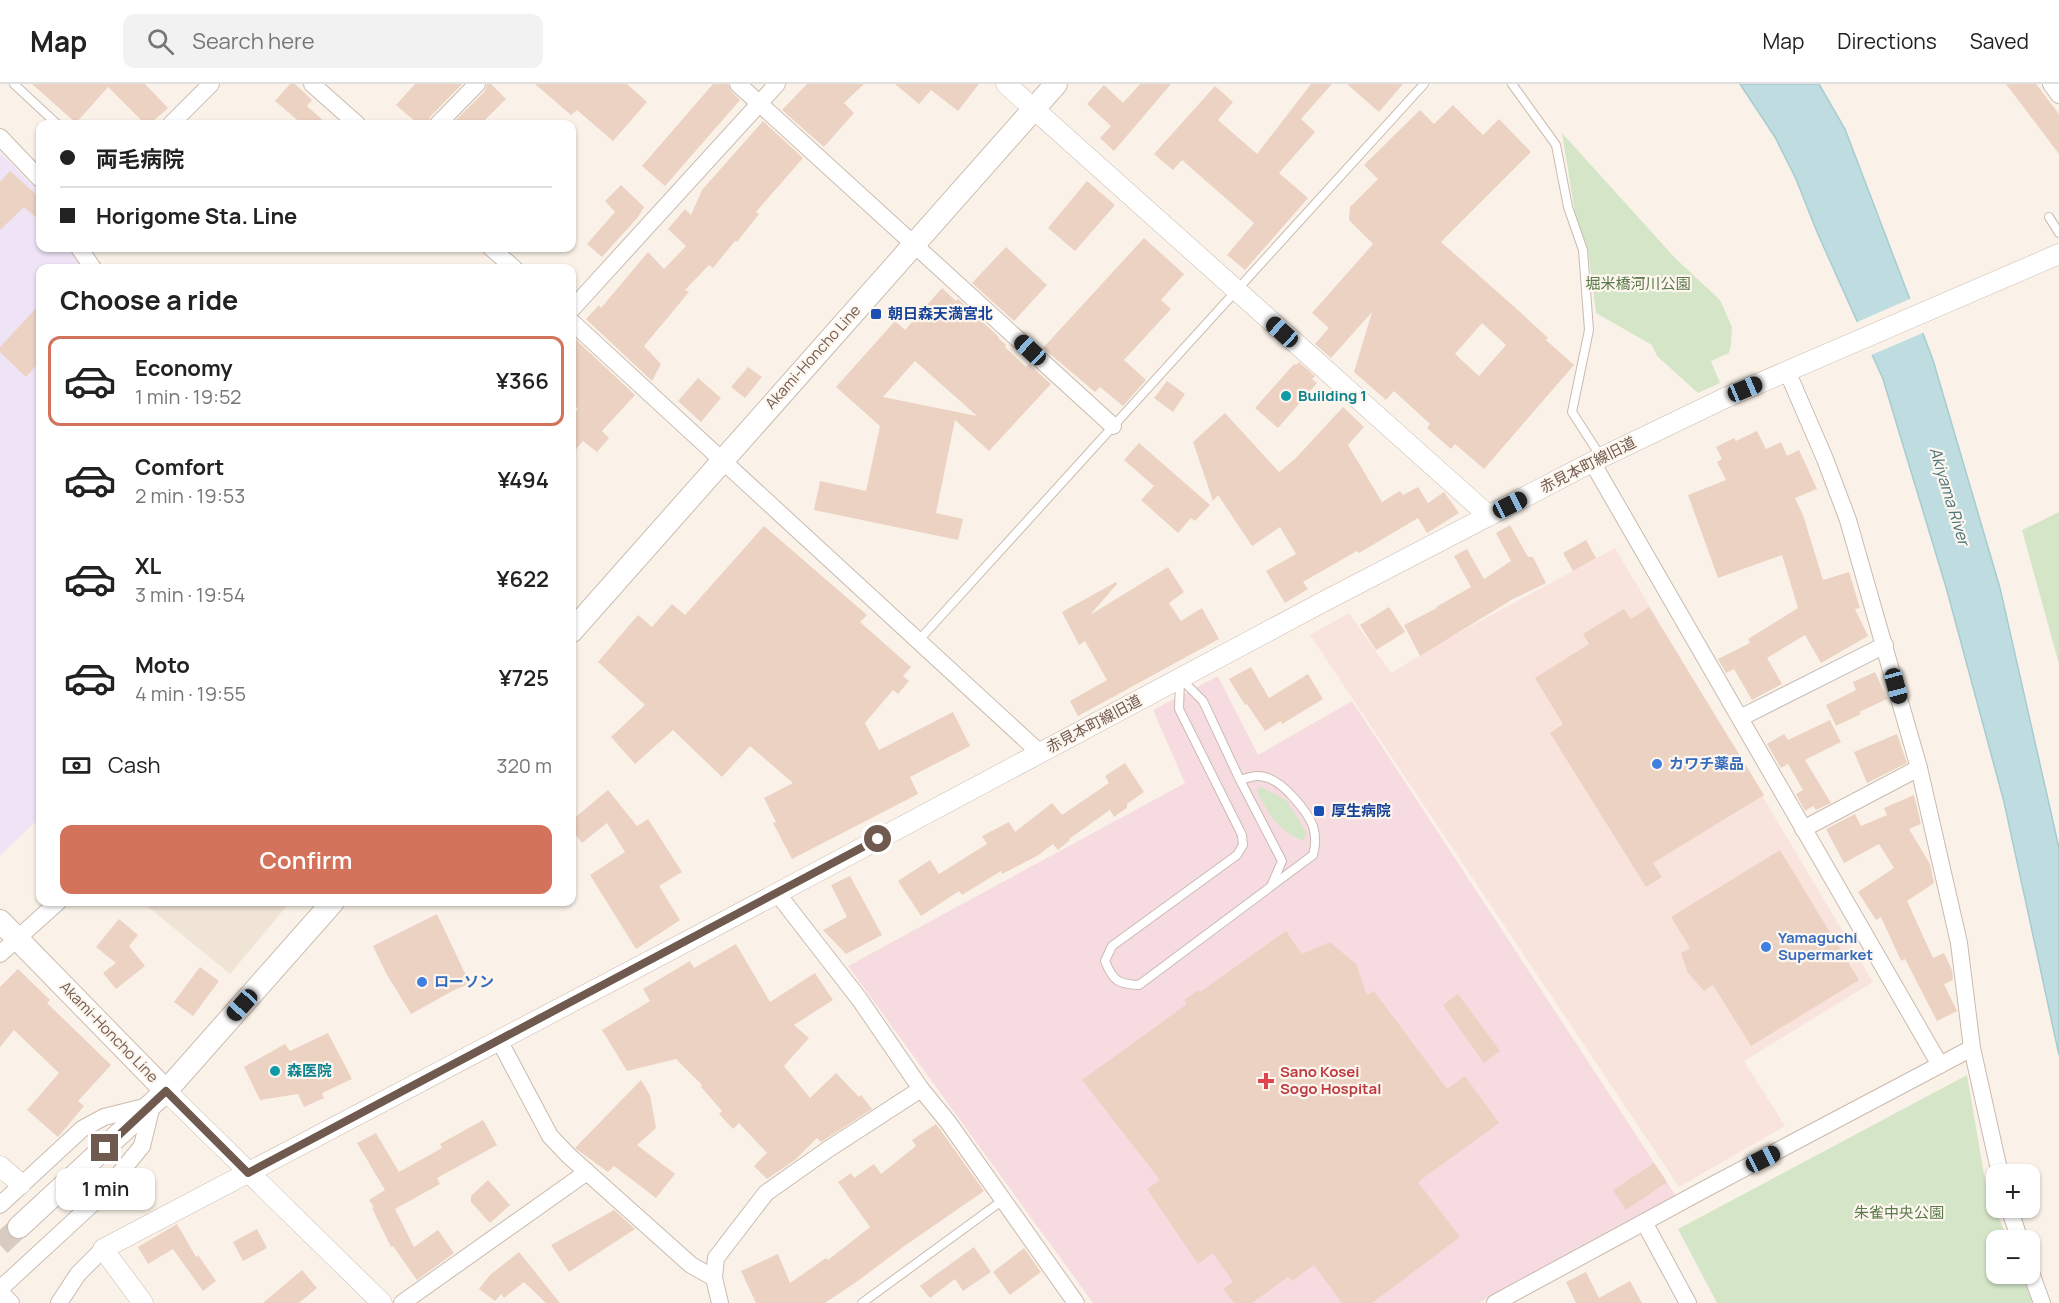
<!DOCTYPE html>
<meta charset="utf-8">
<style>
:root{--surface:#fff;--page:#f2f2f2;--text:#222;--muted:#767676;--line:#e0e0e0;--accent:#d4735c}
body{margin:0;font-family:Manrope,"Noto Sans JP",sans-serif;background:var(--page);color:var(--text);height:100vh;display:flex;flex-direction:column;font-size:22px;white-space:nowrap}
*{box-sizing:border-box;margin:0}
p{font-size:20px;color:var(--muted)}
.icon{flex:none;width:33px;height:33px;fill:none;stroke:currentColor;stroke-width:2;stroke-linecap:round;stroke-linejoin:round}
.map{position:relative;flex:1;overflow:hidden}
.details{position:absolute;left:36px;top:180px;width:540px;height:642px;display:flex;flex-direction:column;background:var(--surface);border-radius:12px;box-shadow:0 2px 4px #0004}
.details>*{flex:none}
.guide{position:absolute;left:36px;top:36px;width:540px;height:132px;border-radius:12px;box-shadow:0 2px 4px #0004;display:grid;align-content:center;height:132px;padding:0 24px;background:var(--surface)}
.fabs{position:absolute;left:1986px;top:1080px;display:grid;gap:12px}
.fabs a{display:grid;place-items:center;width:54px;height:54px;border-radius:12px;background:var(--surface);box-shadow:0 2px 4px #0004;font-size:30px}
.end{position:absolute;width:27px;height:27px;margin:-14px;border:8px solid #705a4f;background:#fff;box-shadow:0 0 0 3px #fff}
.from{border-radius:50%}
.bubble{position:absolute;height:42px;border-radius:12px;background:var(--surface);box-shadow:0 2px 4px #0004;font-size:20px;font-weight:600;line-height:42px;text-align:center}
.car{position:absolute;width:18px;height:36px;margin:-18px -9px;border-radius:8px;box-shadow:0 0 4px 2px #0007;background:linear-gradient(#222 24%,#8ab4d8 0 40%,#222 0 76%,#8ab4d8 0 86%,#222 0)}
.guide b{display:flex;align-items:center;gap:21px;height:57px;font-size:22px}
.guide b+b{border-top:2px solid var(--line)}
.guide i{width:15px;height:15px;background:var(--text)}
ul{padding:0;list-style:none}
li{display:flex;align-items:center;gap:18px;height:90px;margin:0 12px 9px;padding:0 12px;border:3px solid transparent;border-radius:12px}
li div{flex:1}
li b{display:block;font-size:22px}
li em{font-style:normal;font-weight:600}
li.current{border-color:var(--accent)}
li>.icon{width:54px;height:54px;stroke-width:1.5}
h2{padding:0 24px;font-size:27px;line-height:72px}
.pay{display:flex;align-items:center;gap:15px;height:66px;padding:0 24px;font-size:22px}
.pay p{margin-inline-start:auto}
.button{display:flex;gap:12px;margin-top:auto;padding:12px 24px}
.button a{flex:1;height:69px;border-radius:12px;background:var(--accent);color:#fff;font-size:24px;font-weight:600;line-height:69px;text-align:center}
header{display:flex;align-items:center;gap:36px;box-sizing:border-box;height:84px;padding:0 30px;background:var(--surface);border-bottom:2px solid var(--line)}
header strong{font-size:28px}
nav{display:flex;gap:33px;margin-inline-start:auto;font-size:21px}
.search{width:420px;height:54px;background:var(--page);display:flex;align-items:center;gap:15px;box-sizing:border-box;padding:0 21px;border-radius:12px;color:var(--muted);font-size:22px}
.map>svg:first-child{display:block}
</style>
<header>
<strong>Map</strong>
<div class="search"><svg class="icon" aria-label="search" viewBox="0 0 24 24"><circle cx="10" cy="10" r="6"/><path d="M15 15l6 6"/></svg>Search here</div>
<nav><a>Map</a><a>Directions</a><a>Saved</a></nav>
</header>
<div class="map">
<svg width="2059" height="1219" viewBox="0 0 2059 1219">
<rect width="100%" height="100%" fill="#faf2e8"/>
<polygon fill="#f0e4d7" points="142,818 290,818 230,890"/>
<polygon fill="#f8e4dd" points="1615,464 1873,898 1744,977 1785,1042 1679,1103 1310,551 1349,529 1391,589 1451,553"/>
<polygon fill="#efe4f6" points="0,68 40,109 40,164 67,164 85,184 40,184 40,733 0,772"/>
<polygon fill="#f6dce0" points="1218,592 1258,671 1352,617 1676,1112 1479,1219 1093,1219 848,882 1185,699 1153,626"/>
<g fill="#d5e6c8">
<polygon points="1562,49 1675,174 1720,216 1732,243 1731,261 1729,269 1711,277 1720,299 1698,309 1657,272 1652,261 1596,229 1588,166 1575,129"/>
<polygon points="2059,428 2059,580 2022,446"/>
<path d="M1262,703L1287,717L1307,749L1303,757C1276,744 1271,733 1257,708L1258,704Z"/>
<polygon points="1967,991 1986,1102 2008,1156 1996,1156 1996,1190 2021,1190 2033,1219 1717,1219 1678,1145"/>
</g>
<polygon fill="#bfdde1" stroke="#a6ccd1" stroke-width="1.5" points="1740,0 1819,0 1845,45 1933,276 2000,504 2059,764 2059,971 2004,718 1946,503 1883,295 1817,148 1796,95 1775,53"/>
<polygon fill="#faf2e8" points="1912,214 1925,248 1869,272 1855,239"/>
<g fill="#ecd2c3" fill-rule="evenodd">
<polygon points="32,0 145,0 168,24 150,40 145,40 108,3 76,39"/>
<polygon points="290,0 295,0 312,16 307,22 327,40 302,40 275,17"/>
<polygon points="415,0 462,0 430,33 428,40 418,40 396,21"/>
<polygon points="487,0 491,0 506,15 481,40 452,40 485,7"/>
<polygon points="535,0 627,0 647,18 613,57 577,26 571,31"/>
<polygon points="713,0 728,0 731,7 740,16 665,102 642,82"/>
<polygon points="807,0 864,0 844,19 854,29 824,63 782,26"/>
<polygon points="895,0 979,0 958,27 931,6 919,20"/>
<polygon points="1140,0 1171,0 1114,67 1100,54 1111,42 1087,20 1104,1 1123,19"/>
<polygon points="1311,0 1332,0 1301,35 1315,48 1279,89 1308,114 1245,186 1227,171 1254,139 1182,76 1173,86 1154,70 1215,2 1233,18 1218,36 1257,70"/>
<polygon points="1347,0 1403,0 1379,28"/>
<polygon points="2006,0 2036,0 2059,30 2059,70"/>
<path d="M1453,21L1483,51L1499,35L1531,68L1441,158L1519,227L1548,254L1546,256L1574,281L1484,385L1455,360L1451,365L1427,344L1430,340L1394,307L1386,316L1354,288L1372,228L1331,274L1315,260L1329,244L1312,229L1373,160L1349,136L1350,123L1378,95L1364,81L1420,26L1434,40ZM1482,239L1506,261L1479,292L1455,270Z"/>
<polygon points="763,37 803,74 756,128 759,130 737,158 735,157 713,184 709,181 685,206 689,208 644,262 661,280 652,297 586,235 599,221 601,224 648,168 664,185 686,162 668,145 685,125 691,131 702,106"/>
<polygon points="10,87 40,114 40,137 24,123 0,146 0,98"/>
<polygon points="1087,97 1115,121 1075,167 1048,144"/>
<polygon points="621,101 644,123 638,133 602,173 587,160 615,128 605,117"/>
<polygon points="1144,154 1184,190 1161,216 1171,225 1124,276 1146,296 1123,322 1100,303 1095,308 1043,264"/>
<polygon points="1006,163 1047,201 1014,237 972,199"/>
<path d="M942,204L956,217L958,215L999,253L998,254L1006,261L1005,263L1026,283L1029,280L1051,300L989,367L955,336L936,429L963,435L958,456L814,426L820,397L866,407L880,342L836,303L895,237L905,246ZM915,277L977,332L883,313Z"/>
<polygon points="40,220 40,277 26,293 0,268 0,263"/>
<polygon points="574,254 635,311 602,347 609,354 597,368 583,357 572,370 572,333 578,325 572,318 572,255"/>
<polygon points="1299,278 1315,292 1312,295 1317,299 1278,344 1255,324 1294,280 1296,281"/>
<polygon points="748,283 762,293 745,314 731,303"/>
<polygon points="698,294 721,314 701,338 678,317"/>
<polygon points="1167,297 1185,310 1173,328 1154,314"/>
<polygon points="1343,323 1364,343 1348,361 1382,418 1400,407 1403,411 1418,403 1428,419 1444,408 1459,429 1427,449 1418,434 1359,469 1357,467 1303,498 1308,505 1285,519 1266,487 1296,470 1280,443 1252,462 1218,411 1213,417 1193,358 1225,329 1279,388 1295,375"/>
<polygon points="1757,347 1766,365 1781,358 1787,372 1799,366 1817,405 1795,414 1803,431 1823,496 1849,488 1860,524 1855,525 1868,552 1821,579 1805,551 1767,574 1782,600 1752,616 1734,585 1726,589 1718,575 1750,559 1748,555 1798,524 1782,471 1718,494 1688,411 1726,396 1717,378 1722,375 1716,363 1734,354 1736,357"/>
<polygon points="1139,359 1210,421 1195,437 1191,434 1178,449 1141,416 1154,402 1124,376"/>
<polygon points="1510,441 1528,473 1533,473 1546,499 1513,515 1420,572 1404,541 1437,524 1436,523 1471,503 1454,472 1467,465 1484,495 1511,477 1496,449"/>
<polygon points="764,442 867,531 860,538 911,583 903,592 909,597 898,610 893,606 865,639 879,666 953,628 970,662 910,693 918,710 792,775 773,739 776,738 764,714 793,699 750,662 722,693 673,646 635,680 611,653 645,621 598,578 638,531 652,543 672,520 685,531"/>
<polygon points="1586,456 1596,474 1573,487 1563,469"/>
<polygon points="1168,483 1184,508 1169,519 1181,537 1202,524 1219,555 1078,632 1070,617 1107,596 1085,557 1079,561 1062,528 1116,498 1117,500 1090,531"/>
<polygon points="1389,523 1405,548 1376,566 1360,541"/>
<polygon points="1649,523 1764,711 1653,779 1662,793 1646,803 1550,649 1563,640 1535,594 1589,560 1583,550 1624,525 1631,535"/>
<polygon points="1251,583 1269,614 1308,590 1323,615 1282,640 1281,637 1265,647 1247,620 1245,621 1229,595"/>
<polygon points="1875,588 1887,615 1859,628 1861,630 1836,642 1826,621 1856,606 1853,598"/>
<polygon points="1830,636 1841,658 1805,676 1831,719 1816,726 1813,722 1805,727 1796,710 1803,706 1788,680 1781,684 1767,660 1784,650 1788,656"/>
<polygon points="1897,650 1907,679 1867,699 1854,668"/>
<polygon points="1125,679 1144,708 1127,720 1127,724 1114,733 1110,726 1069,755 1070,756 1058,766 1053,760 1037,772 1002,790 1001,787 962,811 959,807 921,832 898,797 930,776 939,790 987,760 982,752 1009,738 1015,748 1052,719 1062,731 1109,699 1105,692"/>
<polygon points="608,706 637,742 648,735 682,788 659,802 680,836 636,865 590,791 625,768 607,739 582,759 572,746 572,736"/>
<polygon points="1914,711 1921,740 1909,745 1930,780 1934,799 1907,817 1933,874 1944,869 1952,886 1953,896 1944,900 1957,927 1937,937 1905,875 1901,877 1881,833 1876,836 1858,808 1894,784 1879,760 1844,779 1826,745 1855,730 1861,742 1887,731 1884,724"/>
<polygon points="1780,766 1859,896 1751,962 1713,901 1704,907 1688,889 1681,869 1690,864 1671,833"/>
<polygon points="850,792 882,851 846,870 823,846 847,833 831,801"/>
<polygon points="437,830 470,900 456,905 411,930 386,889 373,862"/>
<polygon points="119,835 138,851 129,862 145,882 116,905 103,889 116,879 96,863"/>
<polygon points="1286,847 1302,870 1330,858 1356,880 1367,911 1374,907 1447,1005 1465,992 1499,1039 1418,1098 1460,1153 1372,1219 1342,1219 1314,1181 1292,1197 1288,1193 1252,1219 1234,1219 1223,1205 1233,1198 1213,1169 1198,1180 1147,1105 1160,1096 1082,996 1187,920 1184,916 1198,906 1200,908"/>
<polygon points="736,860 770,918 815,889 833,916 794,941 809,954 784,982 810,1014 836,989 859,1013 861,1011 872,1025 821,1058 817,1054 795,1076 767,1095 754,1082 767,1069 739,1039 733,1045 719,1030 722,1027 701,1003 702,1001 676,975 627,987 602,946 650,917 643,905 690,877 694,884"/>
<polygon points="200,883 219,897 193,932 174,918"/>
<polygon points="18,885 50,916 47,919 111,981 78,1017 84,1022 58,1053 27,1026 59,989 14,946 0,963 0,903"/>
<polygon points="1458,910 1500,967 1484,979 1443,921"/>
<polygon points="328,949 352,995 322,1009 324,1014 304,1023 298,1010 260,1016 244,983 285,960 290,967"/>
<polygon points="641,996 650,1011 656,1044 637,1061 675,1090 656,1114 614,1082 608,1088 575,1064"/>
<polygon points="483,1036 497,1061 437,1094 440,1100 395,1125 414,1163 438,1146 454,1169 417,1196 393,1162 391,1163 372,1124 374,1123 369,1116 385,1106 357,1059 376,1049 399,1088 442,1064 440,1060"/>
<polygon points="936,1040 984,1107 903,1163 855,1199 825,1219 756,1219 741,1187 778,1170 790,1199 826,1174 828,1176 870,1143 838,1098 851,1089 854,1094 874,1080 881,1090 916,1062 912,1056"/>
<polygon points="1654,1079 1667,1098 1626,1126 1613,1106"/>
<polygon points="488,1096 510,1121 490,1139 471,1118 471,1112"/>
<polygon points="614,1126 635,1145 569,1188 551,1161"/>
<polygon points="177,1140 196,1173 198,1171 216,1197 203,1207 173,1165 148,1180 138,1163"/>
<polygon points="257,1145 267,1164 243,1177 233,1158"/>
<polygon points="974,1163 991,1188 963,1207 955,1195 930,1214 920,1202"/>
<polygon points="1024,1164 1041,1188 1010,1211 993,1188"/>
<polygon points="519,1168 560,1219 546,1219 524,1198 504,1214 501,1210 495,1217 479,1205 490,1191"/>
<polygon points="302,1186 317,1204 299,1219 263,1219"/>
<polygon points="1586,1188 1599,1214 1630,1197 1642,1219 1576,1219 1566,1198"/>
</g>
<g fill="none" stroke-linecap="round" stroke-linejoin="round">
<polyline stroke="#d8ccc2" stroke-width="22" stroke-dasharray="22 11" stroke-linecap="butt" points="0,1161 19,1143"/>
<defs>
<g id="service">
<polyline points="14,0 57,40"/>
<polyline points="1512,0 1556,61 1568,123 1583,166 1589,246 1572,328 1601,373"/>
<polyline points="2049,133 2059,149"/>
<polyline points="919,556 1424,0"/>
<path d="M1180,594L1203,617L1240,696C1250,693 1258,690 1268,694C1284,699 1307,727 1313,742C1316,752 1316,761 1313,771L1139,901C1118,900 1113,897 1105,877L1112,862L1237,771L1243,761L1242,751L1179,625Z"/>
<polyline points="1240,696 1282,777 1272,800"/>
<polyline points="862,1219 1003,1116"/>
</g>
<g id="minor">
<polyline points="312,0 357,40"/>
<polyline points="738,0 1113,342"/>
<polyline points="2051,0 2059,11"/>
<polyline points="171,40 211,0"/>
<polyline points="438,40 477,0"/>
<polyline points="0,53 40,95"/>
<polyline points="79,164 93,184"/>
<polyline points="491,164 514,184"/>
<polyline points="572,225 777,0"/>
<polyline points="572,238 1039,668"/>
<polyline points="1787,287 1825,375 1848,436 1919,684 1959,859 1972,964 2000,1090"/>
<polyline points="1592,378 1940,981"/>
<polyline points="1740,634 1885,561"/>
<polyline points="1803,745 1919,684"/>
<polyline points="777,809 860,916 921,1005 948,1038 1076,1219"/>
<polyline points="0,870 58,818"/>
<polyline points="499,956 550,1052 568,1071 691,1181 714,1194"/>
<polyline points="0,1121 82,1045 104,1033 152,1021 142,1062 102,1111 0,1205"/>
<polyline points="2009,1124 2020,1156"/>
<polyline points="1644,1138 1688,1219"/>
<polyline points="2030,1186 2042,1219"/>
<polyline points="0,1208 11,1219"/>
<polyline points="59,1219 78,1190 103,1165"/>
<polyline points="402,1219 587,1088"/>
<polyline points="720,1219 714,1194 716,1174 766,1109 827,1066 921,1005"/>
<polyline points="1495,1219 1707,1104 1972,964"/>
</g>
<g id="tertiary">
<polyline points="1006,0 1489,432"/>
<polyline points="166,1007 382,1219"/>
<polyline points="0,1082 21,1100"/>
<polyline points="143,1219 103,1165 697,852 1321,519 1592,378 1725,314 2059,170"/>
</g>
<g id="secondary">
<polyline points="572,547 1056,0"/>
<polyline points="0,837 166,1007"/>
<polyline points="19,1143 166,1007 333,818"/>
</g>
</defs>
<use href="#service" stroke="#cabaaf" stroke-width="10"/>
<use href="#minor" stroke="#cabaaf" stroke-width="18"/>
<use href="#tertiary" stroke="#cabaaf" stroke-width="21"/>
<use href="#secondary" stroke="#cebcb0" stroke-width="24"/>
<use href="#service" stroke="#fff" stroke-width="8"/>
<use href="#minor" stroke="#fff" stroke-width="16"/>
<use href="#tertiary" stroke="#fff" stroke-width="20"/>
<use href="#secondary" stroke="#fff" stroke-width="22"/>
</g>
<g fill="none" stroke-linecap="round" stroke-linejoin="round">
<polyline stroke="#705a4f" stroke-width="8" points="105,1064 166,1007 248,1089 878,755"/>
</g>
<g fill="#1a4fb4" stroke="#fdf6ee" stroke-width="2">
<rect x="870" y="224" width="12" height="12" rx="3"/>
<rect x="1313" y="721" width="12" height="12" rx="3"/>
</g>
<g fill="#0f9aa8" stroke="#fdf6ee" stroke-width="2">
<circle cx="1286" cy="312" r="6"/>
<circle cx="275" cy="987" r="6"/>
</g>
<g fill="#3f7fe0" stroke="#fdf6ee" stroke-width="2">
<circle cx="1657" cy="680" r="6"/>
<circle cx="1766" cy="863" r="6"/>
<circle cx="422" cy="898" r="6"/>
</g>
<path fill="#e0444e" stroke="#fdf6ee" stroke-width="2" d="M1263 988h6v6h6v6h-6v6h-6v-6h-6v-6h6z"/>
<g text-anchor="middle" stroke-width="4.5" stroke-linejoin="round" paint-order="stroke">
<g font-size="15" fill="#5b7a4c" stroke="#fdf6ee">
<text x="1638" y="205">堀米橋河川公園</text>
<text x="1899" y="1134">朱雀中央公園</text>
</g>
<g font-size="15" font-weight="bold" fill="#164399" stroke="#fdf6ee" text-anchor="start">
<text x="888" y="235">朝日森天満宮北</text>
<text x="1331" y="732">厚生病院</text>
</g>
<g font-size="15" fill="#705a4f" stroke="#fdf6ee">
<text transform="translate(813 273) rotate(-48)" y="5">Akami-Honcho Line</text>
<text transform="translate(1588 381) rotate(-27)" y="5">赤見本町線旧道</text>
<text transform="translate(1094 640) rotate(-28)" y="5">赤見本町線旧道</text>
<text transform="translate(109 948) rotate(46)" y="5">Akami-Honcho Line</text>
</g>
<g font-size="15" font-weight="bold" fill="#0d838f" stroke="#fdf6ee" text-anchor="start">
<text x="1298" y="317">Building 1</text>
<text x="287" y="992">森医院</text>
</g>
<g font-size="15" font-weight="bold" fill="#366cbe" stroke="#fdf6ee" text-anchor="start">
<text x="1669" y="685">カワチ薬品</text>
<text x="1778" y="859">Yamaguchi<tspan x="1778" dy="17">Supermarket</tspan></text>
<text x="434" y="903">ローソン</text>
</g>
<g font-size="15" font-weight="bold" fill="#be3a42" stroke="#fdf6ee" text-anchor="start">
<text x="1280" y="993">Sano Kosei<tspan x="1280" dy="17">Sogo Hospital</tspan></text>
</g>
<g font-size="16" font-style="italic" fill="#48737b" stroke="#fdf6ee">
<text transform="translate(1950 412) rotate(73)" y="6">Akiyama River</text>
</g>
</g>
</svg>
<div class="fabs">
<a>+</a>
<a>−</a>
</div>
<i class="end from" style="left:878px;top:755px"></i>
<i class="end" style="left:105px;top:1064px"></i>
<div class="bubble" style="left:56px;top:1084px;width:99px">1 min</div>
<i class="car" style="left:1282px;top:248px;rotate:312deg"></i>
<i class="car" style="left:1030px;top:266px;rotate:313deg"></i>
<i class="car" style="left:1745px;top:305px;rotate:67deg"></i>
<i class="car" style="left:1510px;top:421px;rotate:63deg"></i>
<i class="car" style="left:1896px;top:602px;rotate:165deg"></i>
<i class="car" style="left:242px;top:921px;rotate:222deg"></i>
<i class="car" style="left:1763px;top:1075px;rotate:63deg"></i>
<div class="guide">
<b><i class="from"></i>両毛病院</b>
<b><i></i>Horigome Sta. Line</b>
</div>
<section class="details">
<h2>Choose a ride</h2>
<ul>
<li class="current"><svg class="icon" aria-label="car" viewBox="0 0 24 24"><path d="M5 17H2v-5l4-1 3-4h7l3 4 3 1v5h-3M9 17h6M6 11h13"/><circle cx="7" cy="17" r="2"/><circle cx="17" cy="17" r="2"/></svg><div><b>Economy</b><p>1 min · 19:52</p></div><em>¥366</em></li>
<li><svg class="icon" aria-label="car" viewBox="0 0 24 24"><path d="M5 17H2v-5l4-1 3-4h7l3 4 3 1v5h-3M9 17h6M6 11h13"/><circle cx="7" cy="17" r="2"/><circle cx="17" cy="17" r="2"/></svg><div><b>Comfort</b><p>2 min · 19:53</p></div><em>¥494</em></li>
<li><svg class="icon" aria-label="car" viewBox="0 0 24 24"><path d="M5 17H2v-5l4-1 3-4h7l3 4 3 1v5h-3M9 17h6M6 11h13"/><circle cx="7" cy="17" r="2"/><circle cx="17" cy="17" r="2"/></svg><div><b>XL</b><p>3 min · 19:54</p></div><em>¥622</em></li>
<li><svg class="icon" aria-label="car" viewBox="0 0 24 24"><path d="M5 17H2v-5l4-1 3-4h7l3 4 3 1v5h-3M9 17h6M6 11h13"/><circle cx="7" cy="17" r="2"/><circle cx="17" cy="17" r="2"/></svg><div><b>Moto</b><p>4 min · 19:55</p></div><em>¥725</em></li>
</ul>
<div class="pay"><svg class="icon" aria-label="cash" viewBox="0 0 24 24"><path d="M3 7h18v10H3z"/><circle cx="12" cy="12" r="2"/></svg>Cash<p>320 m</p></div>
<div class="button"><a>Confirm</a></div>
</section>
</div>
